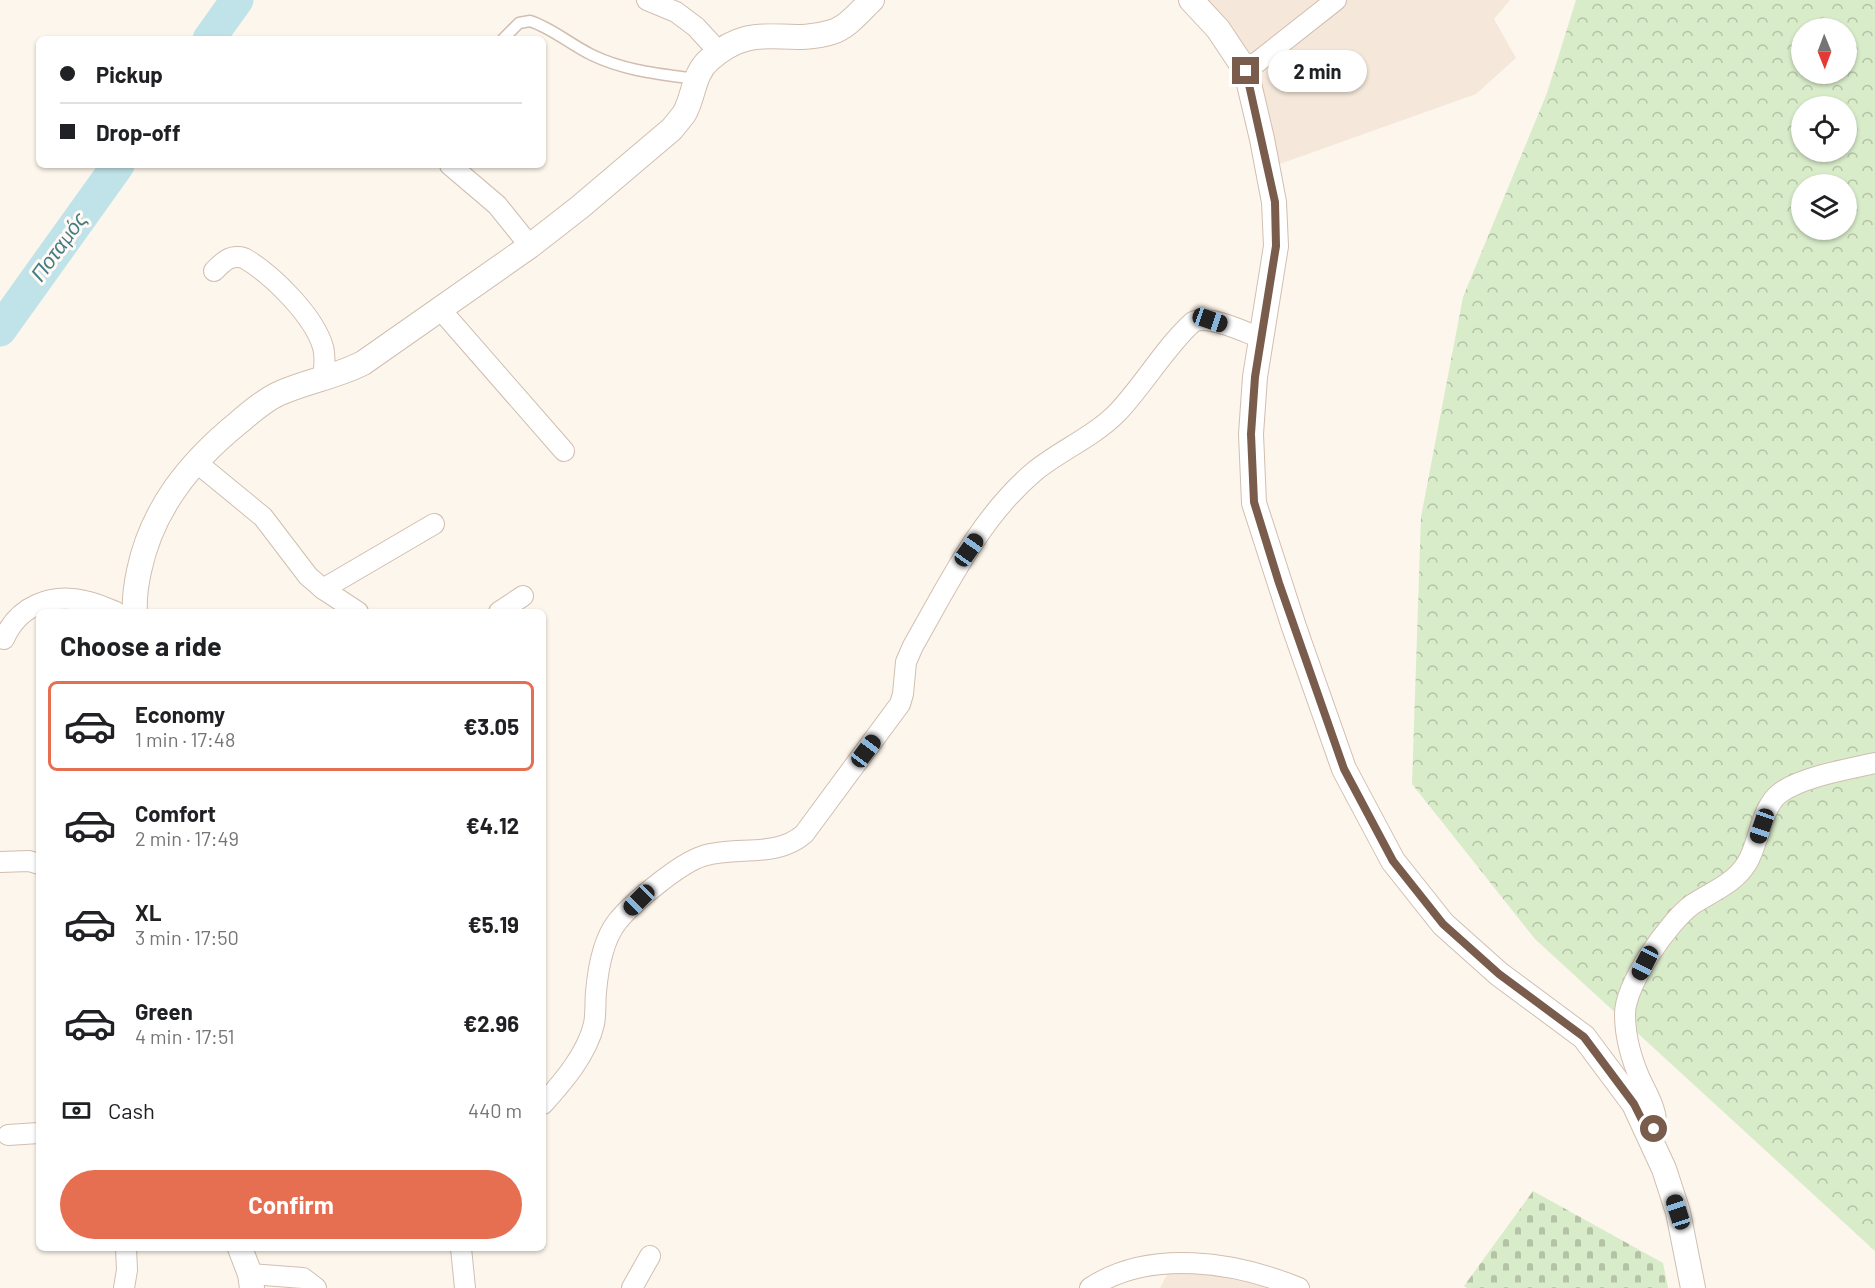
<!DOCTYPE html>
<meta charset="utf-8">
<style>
:root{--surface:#fff;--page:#f6f6f6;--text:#202124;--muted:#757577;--line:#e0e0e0;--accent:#e76f51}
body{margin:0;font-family:Barlow,sans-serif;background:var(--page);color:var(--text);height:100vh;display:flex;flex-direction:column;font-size:22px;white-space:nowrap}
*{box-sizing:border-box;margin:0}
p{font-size:20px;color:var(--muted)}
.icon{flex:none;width:33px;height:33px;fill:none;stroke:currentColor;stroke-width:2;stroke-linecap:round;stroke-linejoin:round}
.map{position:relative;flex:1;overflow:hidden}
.panel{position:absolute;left:36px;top:609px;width:510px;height:642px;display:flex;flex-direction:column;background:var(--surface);border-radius:9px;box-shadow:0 2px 4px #0004}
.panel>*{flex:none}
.guide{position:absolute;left:36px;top:36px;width:510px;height:132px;border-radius:9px;box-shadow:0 2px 4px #0004;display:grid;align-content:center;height:132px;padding:0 24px;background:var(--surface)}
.needle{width:39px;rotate:179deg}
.controls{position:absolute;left:1791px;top:18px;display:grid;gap:12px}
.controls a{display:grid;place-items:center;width:66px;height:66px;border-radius:50%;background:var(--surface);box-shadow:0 2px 4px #0004;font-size:30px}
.end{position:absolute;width:27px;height:27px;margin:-14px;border:8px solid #7a5c4d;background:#fff;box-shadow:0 0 0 3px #fff}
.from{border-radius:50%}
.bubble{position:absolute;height:42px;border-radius:21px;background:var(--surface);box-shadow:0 2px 4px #0004;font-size:20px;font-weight:700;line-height:42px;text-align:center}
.car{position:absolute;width:18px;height:36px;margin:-18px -9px;border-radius:8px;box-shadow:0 0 4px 2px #0007;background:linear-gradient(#222 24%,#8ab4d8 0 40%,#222 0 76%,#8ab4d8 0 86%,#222 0)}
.guide b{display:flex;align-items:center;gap:21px;height:57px;font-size:22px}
.guide b+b{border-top:2px solid var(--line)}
.guide i{width:15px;height:15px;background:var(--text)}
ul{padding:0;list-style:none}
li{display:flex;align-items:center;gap:18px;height:90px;margin:0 12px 9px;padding:0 12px;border:3px solid transparent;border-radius:9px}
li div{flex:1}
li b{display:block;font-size:22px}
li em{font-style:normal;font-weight:700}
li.on{border-color:var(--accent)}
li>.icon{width:54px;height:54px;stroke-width:1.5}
h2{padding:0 24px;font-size:27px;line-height:72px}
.pay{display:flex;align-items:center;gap:15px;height:66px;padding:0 24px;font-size:22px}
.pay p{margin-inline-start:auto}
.action{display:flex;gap:12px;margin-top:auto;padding:12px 24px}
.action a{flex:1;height:69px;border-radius:36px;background:var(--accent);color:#fff;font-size:24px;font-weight:700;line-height:69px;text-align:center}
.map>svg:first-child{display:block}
</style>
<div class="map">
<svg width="1875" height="1288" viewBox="0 0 1875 1288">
<defs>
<pattern id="forest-crowns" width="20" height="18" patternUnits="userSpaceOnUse" patternTransform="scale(1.5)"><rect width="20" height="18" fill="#d8ecc9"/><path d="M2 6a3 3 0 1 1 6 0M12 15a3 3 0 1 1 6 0" fill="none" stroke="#b4c2a5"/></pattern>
<pattern id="cemetery-stones" width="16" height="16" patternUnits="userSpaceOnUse" patternTransform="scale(1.5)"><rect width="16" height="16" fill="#d8ecc9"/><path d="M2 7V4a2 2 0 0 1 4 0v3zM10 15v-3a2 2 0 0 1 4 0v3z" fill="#b4c2a5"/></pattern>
</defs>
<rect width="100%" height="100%" fill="#fdf6ec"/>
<g fill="#f5e8da">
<polygon points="1204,0 1510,0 1494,19 1516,58 1476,94 1277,165"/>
<polygon points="1168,1273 1210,1274 1271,1288 1160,1288"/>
</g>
<path fill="url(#forest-crowns)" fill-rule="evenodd" d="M1576,0H1875V1251L1535,939L1412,784L1421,517L1463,297L1547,93ZM1802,28H1846V74H1802ZM1802,106H1846V152H1802ZM1802,184H1846V230H1802Z"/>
<polygon fill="url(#cemetery-stones)" points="1533,1191 1663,1263 1668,1288 1467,1288 1464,1286"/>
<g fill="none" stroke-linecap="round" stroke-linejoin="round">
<g stroke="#bfe3e8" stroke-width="33">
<polyline points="209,39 237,0"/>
<polyline points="0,330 118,165"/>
</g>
<defs>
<path id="service" d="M503,39L519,23L530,21C552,28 571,45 592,55C625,71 660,74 696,79"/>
<g id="minor">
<polyline points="647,0 676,12 696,27 719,52"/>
<polyline points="1246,71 1336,0"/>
<polyline points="450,165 497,205 530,246"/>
<path d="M214,271C223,262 230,254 244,258C272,274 314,316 323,347C326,358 324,369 323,379"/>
<polyline points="440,309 564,451"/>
<polyline points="196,462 263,517 308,576 323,589 358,612"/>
<polyline points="323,589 434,524"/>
<polyline points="499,612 523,596"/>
<path d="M4,639C18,606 51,593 85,601C96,603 106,608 116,612"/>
<polyline points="0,862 29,861 39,864"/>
<path d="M543,1104C563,1082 587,1054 594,1024C596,1014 595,1002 596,992C598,969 603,940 617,922C632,903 680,863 703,856C737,845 775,859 804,834L900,704L903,694L906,662L913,646C948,585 980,517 1035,471C1061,450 1093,437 1117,413C1143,386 1166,346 1193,322C1209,314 1244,332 1261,338"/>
<polyline points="8,1135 39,1133"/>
<path d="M1651,1136C1653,1129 1657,1122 1655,1114C1653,1103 1646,1091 1641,1081C1632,1061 1625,1037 1625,1014C1625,984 1669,921 1693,904C1713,891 1734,884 1747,863C1759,844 1761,807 1780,793C1801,777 1848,769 1875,763"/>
<polyline points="461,1248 465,1288"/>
<polyline points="250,1274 303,1278 316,1288"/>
<polyline points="124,1288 127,1270 126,1248"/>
<polyline points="632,1288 650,1256"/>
<path d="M1090,1288C1150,1248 1236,1262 1299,1288"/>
</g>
<g id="tertiary">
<polyline points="1191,0 1218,29 1246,71 1262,139 1274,202 1276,246 1255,377 1251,434 1254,503 1294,627 1344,769 1393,861 1443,924 1499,974 1584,1037 1634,1104 1664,1169 1678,1212 1693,1288"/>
<path d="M135,612C134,599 136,585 139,571C152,509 189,463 238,423C250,413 263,401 278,394C306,381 336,377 363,363L530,246L580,207L672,129C676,124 680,119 684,114C694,97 693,74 709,60C754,19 784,47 832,32C848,27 860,11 872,0"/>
<polyline points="240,1248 250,1274 252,1288"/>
</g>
</defs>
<use href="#service" stroke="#d1beb0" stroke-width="13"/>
<use href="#minor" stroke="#d1beb0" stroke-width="22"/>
<use href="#tertiary" stroke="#d1beb0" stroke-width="26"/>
<use href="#service" stroke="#fff" stroke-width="10"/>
<use href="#minor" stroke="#fff" stroke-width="20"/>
<use href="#tertiary" stroke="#fff" stroke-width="24"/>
</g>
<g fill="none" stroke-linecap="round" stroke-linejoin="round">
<polyline stroke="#7a5c4d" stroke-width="8" points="1246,71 1275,202 1276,246 1255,377 1251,434 1254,502 1279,583 1344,769 1393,861 1443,924 1499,974 1584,1037 1634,1104 1650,1136 1654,1129"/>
</g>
<g text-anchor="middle" stroke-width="6" stroke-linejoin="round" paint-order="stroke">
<g font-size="21" font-style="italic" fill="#437c86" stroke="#fffaf3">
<text transform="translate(59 247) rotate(-54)" y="7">Ποταμός</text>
</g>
</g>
</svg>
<div class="controls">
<a><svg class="needle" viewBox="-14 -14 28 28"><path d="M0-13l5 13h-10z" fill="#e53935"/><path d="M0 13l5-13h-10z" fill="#757577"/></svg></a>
<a><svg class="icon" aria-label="locate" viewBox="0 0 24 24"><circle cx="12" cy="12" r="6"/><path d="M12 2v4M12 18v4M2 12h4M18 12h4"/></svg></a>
<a><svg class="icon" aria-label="layers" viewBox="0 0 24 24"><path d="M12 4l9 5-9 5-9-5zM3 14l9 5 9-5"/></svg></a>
</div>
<i class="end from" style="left:1654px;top:1129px"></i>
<i class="end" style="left:1246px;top:71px"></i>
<div class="bubble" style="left:1268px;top:50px;width:99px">2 min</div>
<i class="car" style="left:1210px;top:320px;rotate:109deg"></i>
<i class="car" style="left:969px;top:550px;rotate:35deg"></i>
<i class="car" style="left:866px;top:751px;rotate:37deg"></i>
<i class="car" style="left:1762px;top:826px;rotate:199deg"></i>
<i class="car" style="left:639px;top:900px;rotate:225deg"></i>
<i class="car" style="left:1645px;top:963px;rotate:207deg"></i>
<i class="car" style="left:1678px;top:1212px;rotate:342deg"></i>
<div class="guide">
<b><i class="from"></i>Pickup</b>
<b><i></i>Drop-off</b>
</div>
<section class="panel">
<h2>Choose a ride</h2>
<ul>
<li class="on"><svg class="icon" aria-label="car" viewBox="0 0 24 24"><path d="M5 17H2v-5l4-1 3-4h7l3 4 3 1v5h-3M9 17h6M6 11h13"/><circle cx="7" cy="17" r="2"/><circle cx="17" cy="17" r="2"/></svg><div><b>Economy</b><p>1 min · 17:48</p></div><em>€3.05</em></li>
<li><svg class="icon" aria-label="car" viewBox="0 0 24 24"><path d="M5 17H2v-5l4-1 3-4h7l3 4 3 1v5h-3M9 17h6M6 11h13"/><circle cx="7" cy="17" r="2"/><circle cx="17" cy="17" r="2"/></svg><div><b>Comfort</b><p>2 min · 17:49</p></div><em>€4.12</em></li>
<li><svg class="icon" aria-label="car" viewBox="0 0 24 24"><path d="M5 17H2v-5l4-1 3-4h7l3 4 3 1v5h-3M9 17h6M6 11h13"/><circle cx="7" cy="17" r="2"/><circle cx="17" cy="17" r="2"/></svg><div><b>XL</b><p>3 min · 17:50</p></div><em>€5.19</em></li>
<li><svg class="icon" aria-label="car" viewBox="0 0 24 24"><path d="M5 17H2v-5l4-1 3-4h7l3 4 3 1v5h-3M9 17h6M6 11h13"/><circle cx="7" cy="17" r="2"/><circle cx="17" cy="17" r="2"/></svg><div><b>Green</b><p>4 min · 17:51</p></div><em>€2.96</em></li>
</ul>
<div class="pay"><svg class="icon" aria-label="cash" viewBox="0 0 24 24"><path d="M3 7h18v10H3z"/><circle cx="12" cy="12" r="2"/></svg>Cash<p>440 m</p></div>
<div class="action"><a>Confirm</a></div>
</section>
</div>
